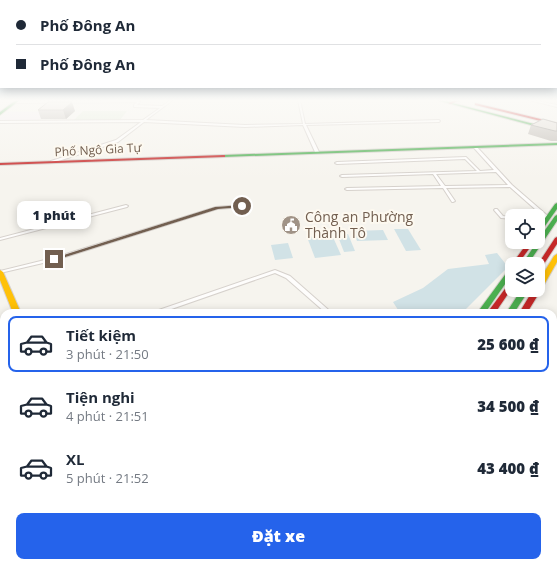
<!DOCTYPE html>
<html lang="vi">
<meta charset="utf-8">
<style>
:root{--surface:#fff;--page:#f6f6f7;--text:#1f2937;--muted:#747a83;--line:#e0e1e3;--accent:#2563eb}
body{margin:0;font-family:"Open Sans",sans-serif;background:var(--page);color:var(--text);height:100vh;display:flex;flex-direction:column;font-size:15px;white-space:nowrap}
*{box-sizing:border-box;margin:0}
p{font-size:13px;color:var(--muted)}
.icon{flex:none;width:22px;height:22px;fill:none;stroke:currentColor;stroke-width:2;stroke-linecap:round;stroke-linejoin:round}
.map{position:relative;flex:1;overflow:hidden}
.panel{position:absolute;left:0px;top:309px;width:557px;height:258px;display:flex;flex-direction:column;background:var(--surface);border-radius:12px 12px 0 0;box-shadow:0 2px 10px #0003}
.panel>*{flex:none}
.top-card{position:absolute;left:0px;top:0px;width:557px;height:88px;box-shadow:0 2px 10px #0003;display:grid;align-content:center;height:88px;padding:0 16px;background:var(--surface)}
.tools{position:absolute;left:505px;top:209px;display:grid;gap:8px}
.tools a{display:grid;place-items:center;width:40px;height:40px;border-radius:8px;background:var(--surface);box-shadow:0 2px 10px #0003;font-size:20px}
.end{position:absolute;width:18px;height:18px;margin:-9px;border:5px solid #725f50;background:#fff;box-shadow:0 0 0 2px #fff}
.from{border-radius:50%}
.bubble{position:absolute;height:28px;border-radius:8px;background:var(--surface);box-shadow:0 2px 10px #0003;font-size:13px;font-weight:800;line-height:28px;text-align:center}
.top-card b{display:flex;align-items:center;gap:14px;height:38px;font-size:15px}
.top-card b+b{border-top:1px solid var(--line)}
.top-card i{width:10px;height:10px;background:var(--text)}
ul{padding:7px 0 0;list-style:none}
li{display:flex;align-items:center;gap:12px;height:56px;margin:0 8px 6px;padding:0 8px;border:2px solid transparent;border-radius:8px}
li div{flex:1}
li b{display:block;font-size:15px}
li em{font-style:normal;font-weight:800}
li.on{border-color:var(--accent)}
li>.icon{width:36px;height:36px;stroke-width:1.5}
.cta{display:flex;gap:8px;margin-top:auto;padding:8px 16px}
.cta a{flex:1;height:46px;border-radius:8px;background:var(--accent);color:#fff;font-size:16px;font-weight:800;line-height:46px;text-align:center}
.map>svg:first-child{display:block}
</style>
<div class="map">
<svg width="557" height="567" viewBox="0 0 557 567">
<rect width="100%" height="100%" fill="#f6f4ee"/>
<polygon fill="#f4edf3" points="7,112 49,112 38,120 0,121 0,117"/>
<polygon fill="#e3ecda" points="83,111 127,111 120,120 74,120"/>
<g fill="#d1e2e6">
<polygon points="394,229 408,229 421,250 406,251"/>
<polygon points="383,230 388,240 357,241 354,231"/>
<polygon points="337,234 348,234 355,251 344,252"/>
<polygon points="332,235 341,255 315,258 307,237"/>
<polygon points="288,243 293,258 275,260 271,245"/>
<polygon points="497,253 508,267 462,313 400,313 393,302 423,288 448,269 489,264 485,255"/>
<polygon points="553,528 557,531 557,567 336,567 337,563 553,563"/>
</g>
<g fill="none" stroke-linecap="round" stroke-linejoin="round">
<defs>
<g id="street">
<polygon points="136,100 140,102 137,105 162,106 171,100 173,100 146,120 245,125 303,124 298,100 300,100 305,124 439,120 440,121 439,122 306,125 319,152 317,153 315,152 303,125 245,127 144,122 118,142 52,163 51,163 51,161 116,140 141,122 0,123 0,121 143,120 160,108 134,107 134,105 137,102 136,102 16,103 15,102 16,101"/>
<polygon points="529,100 532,100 557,105 557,107"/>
<path d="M474,146H476L512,185L549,217V219H538V217H544L510,187L446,188L455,201L453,202H452L443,188L347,190L345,189L347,188L441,186L433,174L342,177L340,176L342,175L477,171L465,159L337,164L335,163L337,162L466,157L480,171L494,170L474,148ZM496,172L508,185L445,186L436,174Z"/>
<polygon points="126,205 128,206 127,207 0,240 0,238"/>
<polygon points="242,205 244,206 243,207 217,209 56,260 0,273 0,271 53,258 216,207"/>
<polygon points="495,209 497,209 503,216 512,217 512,219 501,218 494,210"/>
<polygon points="275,270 290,276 332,313 326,313 286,278 275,273 160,313 152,313 153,312"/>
</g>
<g id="fast">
<polygon points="16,100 20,100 0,115 0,112"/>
<polygon points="436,100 441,100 557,130 557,132"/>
<polygon points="557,143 557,145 223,157 221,156 223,155"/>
<polygon points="557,203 557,209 540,233 538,234 538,228 555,204"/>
<polygon points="557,215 557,221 528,264 522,264 537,242 538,242 538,240 555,216"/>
<polygon points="512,267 512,274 485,313 477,313 510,268"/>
<polygon points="521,290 529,290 514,313 506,313"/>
<polygon points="64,563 81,563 82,567 65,567"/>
</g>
<g id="slow">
<polygon points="557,254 557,262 541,290 537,290 538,282 554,256"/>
<polygon points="0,270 3,272 21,313 13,313 0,280"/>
<polygon points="0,520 4,522 4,534 0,532"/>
<polygon points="218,563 234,563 233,567 217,567"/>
<polygon points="245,563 261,563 260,567 244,567"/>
<polygon points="279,563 294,563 293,567 278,567"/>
</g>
<g id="jam">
<polygon points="455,100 460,100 451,104 448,103"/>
<polygon points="475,103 557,123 557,125 475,105"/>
<polygon points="223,155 225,155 225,157 0,165 0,163"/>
<polygon points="557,237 557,244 540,270 538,271 538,264 555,238"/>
<polygon points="528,242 534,242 518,264 512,264"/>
<polygon points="512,281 512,288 495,313 487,313 510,282"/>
<polygon points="538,288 541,290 527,313 519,313 533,290 538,290"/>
<polygon points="95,563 107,563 108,567 96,567"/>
<polygon points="304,563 319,563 318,567 303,567"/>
</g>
</defs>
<use href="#street" stroke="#d6d1cc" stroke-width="2"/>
<use href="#fast" stroke="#d6d1cc" stroke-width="2"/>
<use href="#slow" stroke="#d6d1cc" stroke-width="2"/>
<use href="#jam" stroke="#d6d1cc" stroke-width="2"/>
<use href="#street" fill="#fefdfc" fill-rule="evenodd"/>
<use href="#fast" fill="#4caf50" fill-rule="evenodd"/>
<use href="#slow" fill="#ffc107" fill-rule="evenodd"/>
<use href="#jam" fill="#c62828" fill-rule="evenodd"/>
</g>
<g fill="#c2bdb7">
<polygon points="48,102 75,111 66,119 41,119 38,110"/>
<polygon points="557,123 557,141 551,141 528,134 531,125"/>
</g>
<polygon fill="#9e9a95" points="72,102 75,111 66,119 63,110"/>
<g fill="#e1dcd5" stroke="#9e9a95">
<polygon points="48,102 72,102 63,110 38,110"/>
<polygon points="543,119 557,123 557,131 555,131 531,125"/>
</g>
<linearGradient id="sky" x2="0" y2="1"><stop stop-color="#9fc6e7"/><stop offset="0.56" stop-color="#fbfaf7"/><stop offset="1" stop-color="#fbfaf7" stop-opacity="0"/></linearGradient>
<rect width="557" height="179" fill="url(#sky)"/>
<polygon fill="#725f50" points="242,205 244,207 218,209 56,260 51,259 215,207"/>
<defs>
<symbol id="civic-disc" viewBox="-11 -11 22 22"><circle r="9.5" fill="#a09387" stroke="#fdf9f0"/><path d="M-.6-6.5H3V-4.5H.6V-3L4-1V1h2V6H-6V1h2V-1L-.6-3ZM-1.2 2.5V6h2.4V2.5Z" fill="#fff"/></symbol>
</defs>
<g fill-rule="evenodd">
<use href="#civic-disc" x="280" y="214" width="22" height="22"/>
</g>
<g text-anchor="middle" stroke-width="4" stroke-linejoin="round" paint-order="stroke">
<g font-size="12" fill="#725f50" stroke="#fdf9f0">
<text transform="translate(98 150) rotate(-3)" y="4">Phố Ngô Gia Tự</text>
</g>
<g font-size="14" fill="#725f50" stroke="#fdf9f0" text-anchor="start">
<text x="305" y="222">Công an Phường<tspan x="305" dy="16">Thành Tô</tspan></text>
</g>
</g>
</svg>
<div class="tools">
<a><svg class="icon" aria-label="locate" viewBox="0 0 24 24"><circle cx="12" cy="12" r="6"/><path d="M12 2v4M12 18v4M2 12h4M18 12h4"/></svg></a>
<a><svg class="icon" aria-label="layers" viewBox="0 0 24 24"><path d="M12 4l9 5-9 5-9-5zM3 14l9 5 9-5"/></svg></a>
</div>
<i class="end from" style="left:242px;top:206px"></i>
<i class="end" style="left:54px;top:259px"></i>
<div class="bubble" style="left:17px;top:201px;width:74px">1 phút</div>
<div class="top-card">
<b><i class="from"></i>Phố Đông An</b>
<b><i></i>Phố Đông An</b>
</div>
<section class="panel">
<ul>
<li class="on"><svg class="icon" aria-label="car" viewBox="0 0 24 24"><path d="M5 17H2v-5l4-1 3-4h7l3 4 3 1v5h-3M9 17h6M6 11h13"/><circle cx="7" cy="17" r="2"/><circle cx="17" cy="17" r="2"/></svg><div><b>Tiết kiệm</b><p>3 phút · 21:50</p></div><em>25 600 ₫</em></li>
<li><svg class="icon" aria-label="car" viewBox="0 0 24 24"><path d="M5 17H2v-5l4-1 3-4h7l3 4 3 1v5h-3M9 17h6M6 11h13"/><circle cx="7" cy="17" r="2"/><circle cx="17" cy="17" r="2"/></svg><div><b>Tiện nghi</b><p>4 phút · 21:51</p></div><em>34 500 ₫</em></li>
<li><svg class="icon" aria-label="car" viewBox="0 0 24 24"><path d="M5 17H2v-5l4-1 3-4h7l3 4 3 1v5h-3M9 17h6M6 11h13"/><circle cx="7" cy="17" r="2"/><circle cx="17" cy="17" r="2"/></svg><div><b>XL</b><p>5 phút · 21:52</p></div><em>43 400 ₫</em></li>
</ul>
<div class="cta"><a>Đặt xe</a></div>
</section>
</div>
